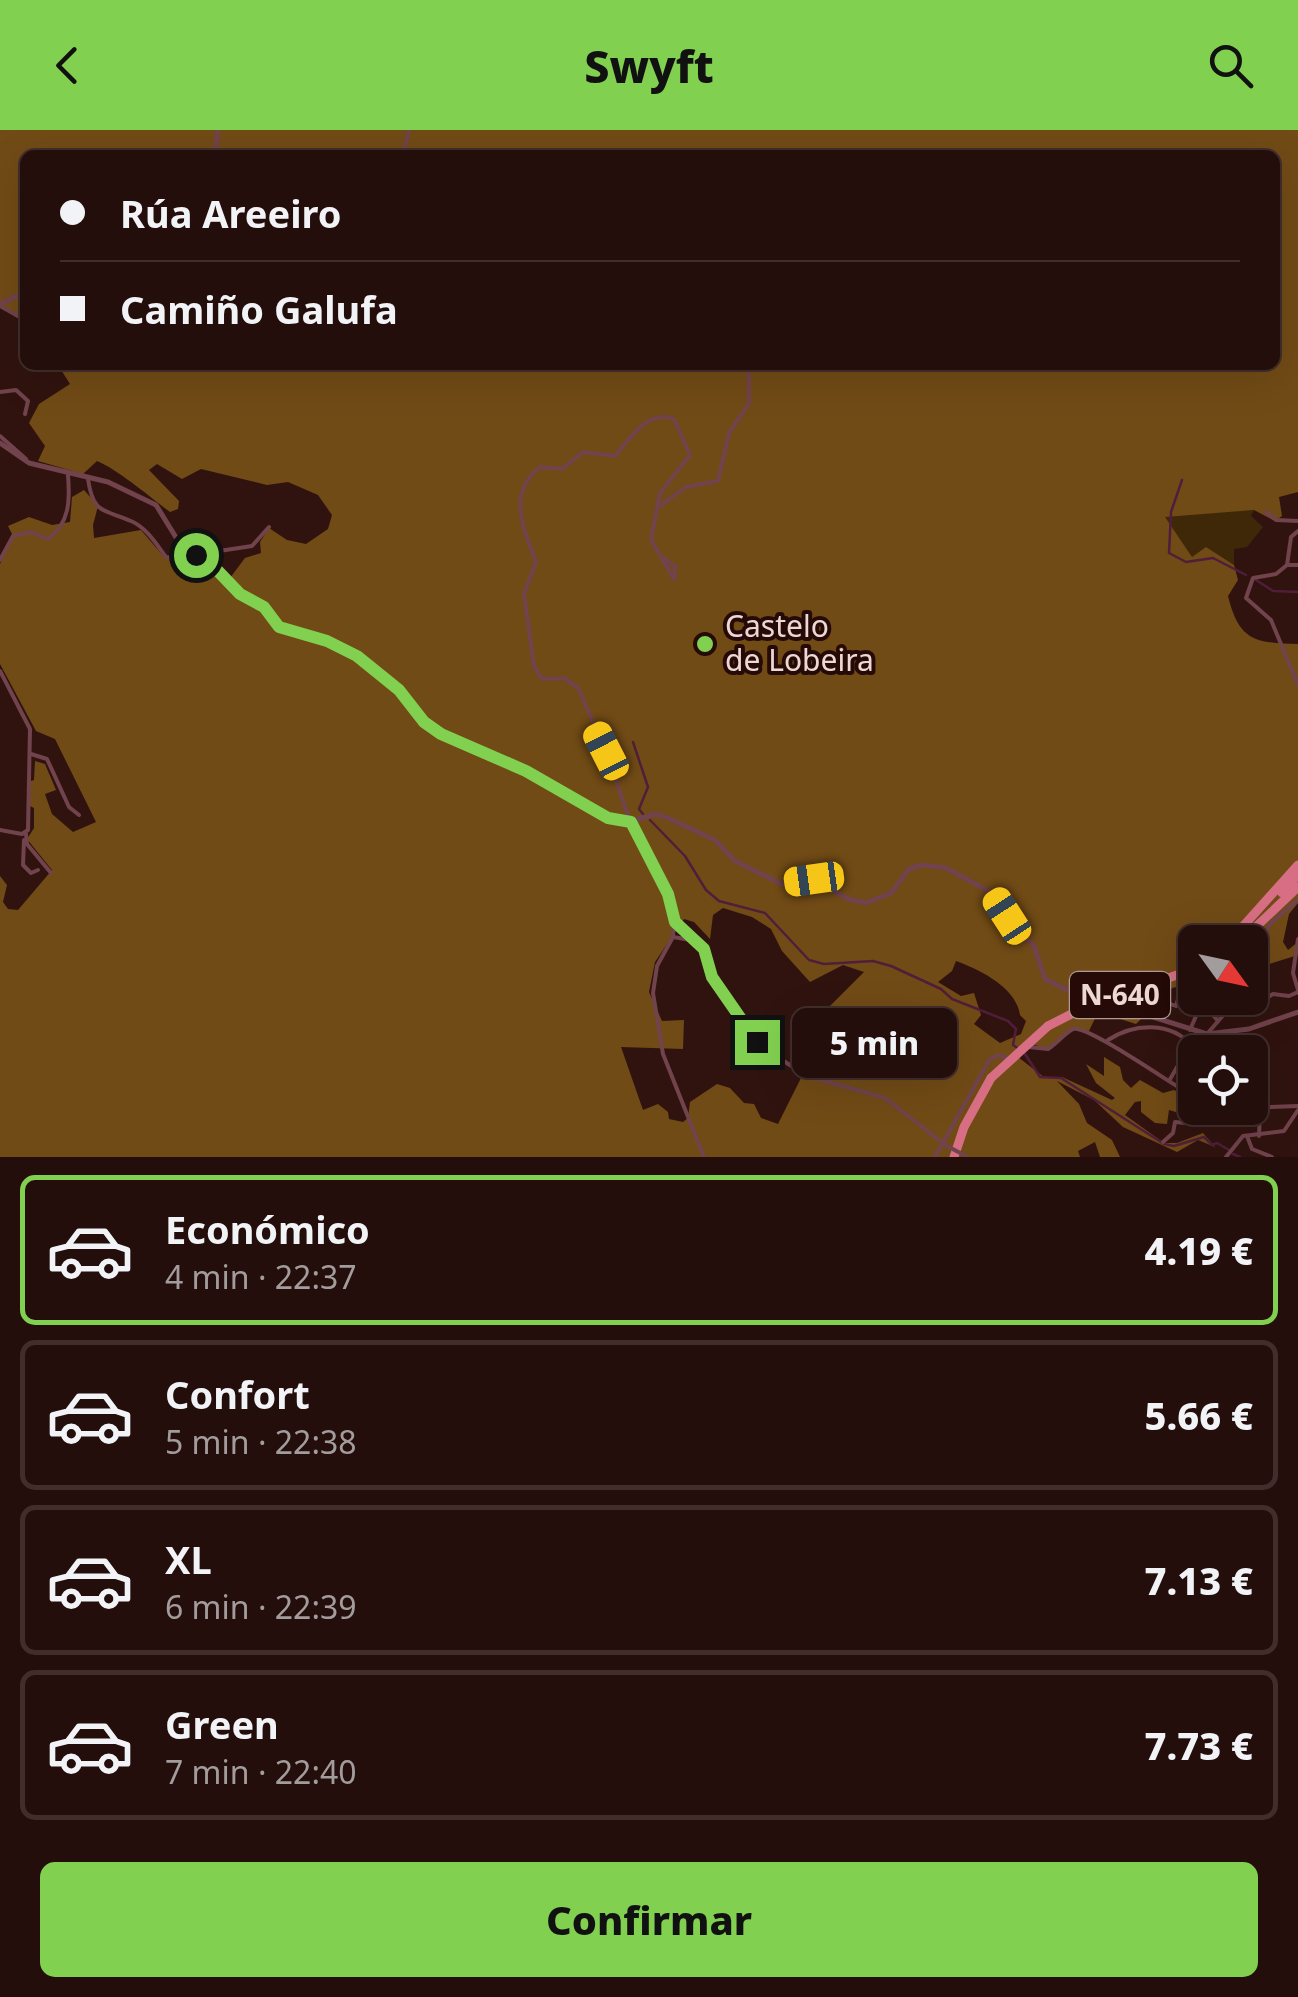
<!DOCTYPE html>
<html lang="es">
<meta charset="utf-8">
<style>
:root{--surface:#240e0b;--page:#2c1714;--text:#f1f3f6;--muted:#a39c9d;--line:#412e2c;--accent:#81d050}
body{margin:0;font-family:"Noto Sans",sans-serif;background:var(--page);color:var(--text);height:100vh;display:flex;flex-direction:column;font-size:38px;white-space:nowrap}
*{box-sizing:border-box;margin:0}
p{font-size:32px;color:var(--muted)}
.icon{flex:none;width:55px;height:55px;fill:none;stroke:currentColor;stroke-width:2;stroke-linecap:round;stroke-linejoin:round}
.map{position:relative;height:1027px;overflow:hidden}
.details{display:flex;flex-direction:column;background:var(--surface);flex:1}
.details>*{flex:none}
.top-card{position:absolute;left:20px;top:20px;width:1260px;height:220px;border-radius:15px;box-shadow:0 10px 40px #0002,0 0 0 2px var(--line);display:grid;align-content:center;height:220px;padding:0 40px;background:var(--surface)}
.needle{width:65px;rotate:123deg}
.tools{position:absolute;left:1178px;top:795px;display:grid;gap:20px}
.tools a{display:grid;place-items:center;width:90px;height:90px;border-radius:15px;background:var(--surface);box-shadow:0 10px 40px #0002,0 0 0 2px var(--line);font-size:50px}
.end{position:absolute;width:45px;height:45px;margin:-22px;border:12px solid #81d050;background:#111;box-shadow:0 0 0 5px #111}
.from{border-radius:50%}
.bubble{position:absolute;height:70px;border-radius:15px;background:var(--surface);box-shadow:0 10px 40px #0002,0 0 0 2px var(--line);font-size:32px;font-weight:800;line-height:70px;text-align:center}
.car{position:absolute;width:30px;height:60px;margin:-30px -15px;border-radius:12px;box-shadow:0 0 8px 2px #0007;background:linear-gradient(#f5c518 24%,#345 0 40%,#f5c518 0 76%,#345 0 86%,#f5c518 0)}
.top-card b{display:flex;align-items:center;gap:35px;height:95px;font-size:38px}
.top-card b+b{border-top:2px solid var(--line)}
.top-card i{width:25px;height:25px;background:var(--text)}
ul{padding:18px 0 0;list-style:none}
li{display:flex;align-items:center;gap:30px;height:150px;margin:0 20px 15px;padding:0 20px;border:5px solid var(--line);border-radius:15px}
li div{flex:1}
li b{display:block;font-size:38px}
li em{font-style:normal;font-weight:800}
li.selected{border-color:var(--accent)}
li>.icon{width:90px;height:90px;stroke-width:1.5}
.primary-button{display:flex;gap:20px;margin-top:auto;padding:20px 40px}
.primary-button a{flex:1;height:115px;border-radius:15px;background:var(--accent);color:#111;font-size:40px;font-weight:800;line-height:115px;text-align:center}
header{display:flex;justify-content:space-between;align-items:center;height:130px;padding:0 40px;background:var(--accent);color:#111;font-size:45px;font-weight:800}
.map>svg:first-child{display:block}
</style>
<header><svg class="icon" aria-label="back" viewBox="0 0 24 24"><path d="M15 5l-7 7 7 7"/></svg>Swyft<svg class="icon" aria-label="search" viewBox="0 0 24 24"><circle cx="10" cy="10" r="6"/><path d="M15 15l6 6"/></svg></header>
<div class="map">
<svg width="1298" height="1027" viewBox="0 0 1298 1027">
<rect width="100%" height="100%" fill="#30130f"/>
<polygon fill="#3e2808" points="1254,380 1251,386 1263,397 1247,417 1234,419 1234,435 1206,418 1192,427 1179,425 1164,385"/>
<path fill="#714b16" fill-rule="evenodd" d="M0,0H1298V362L1279,367L1282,386L1275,391L1254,380L1165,387L1192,427L1206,417L1234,435L1238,450L1228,466C1239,511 1255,513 1298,514V773L1289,784L1283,812L1288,820L1298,812V825L1250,840V812H1195V853L1172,858L1136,894L1098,882L1089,901L1074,899L1048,919L1035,915L1018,927L1045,948L1062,947L1112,970L1115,968L1096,953L1086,934L1104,946V927L1120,937L1123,950L1131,958L1140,950L1163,963L1174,960L1188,968L1179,983L1169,980L1167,994L1155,993L1141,982V971L1135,972L1125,985L1164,1013H1177L1203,1003L1215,1017L1198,1010L1177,1022L1123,997L1094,970L1057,951L1079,974L1087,993L1112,1010L1120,1027H1100L1095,1012L1078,1021L1080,1027H0V746L7,755L3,772L8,779L18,780L52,740L27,709L34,698V678L28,675V652L34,650L35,631L45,634L56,660L45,664L52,684L73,702L96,692L55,609L36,601L0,534V434L13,406L8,396L29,387L52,395L70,392L72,367L84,360L98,376L93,395L94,408L141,400L165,428C192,430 210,427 230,448L245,428L261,423L260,412L269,398L287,410L306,414L328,399L332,385L318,365L288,352L267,355L201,339L182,349L157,334L149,340L179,371L178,379L170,382C150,367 117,339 97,331L83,344L38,331L45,316L29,293L39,274L70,254L58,235H1275V25H25V190L0,174ZM723,778L752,787L771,799L782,821L810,852L843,835L864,842L829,877V885L819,899L824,925L818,932L808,934L778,994L761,988L754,974L744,973L730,958L717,954L690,972L688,988L683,992L669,989L668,982L658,974L643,980L621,917L683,919L684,890L662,891L649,862L655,832L684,789L694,792L710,809L713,785ZM956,831C980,840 1016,857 1020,885L1026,891L1021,904L1000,913L974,894L981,885L974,863L961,866L938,852L952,841Z"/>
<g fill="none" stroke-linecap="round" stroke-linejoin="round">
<g stroke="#501e3b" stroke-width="2.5">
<polyline points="1182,350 1171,382 1169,423 1186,432 1213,428 1246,445"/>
<polyline points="1256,450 1273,461 1298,462"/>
<polyline points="633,612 648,657 639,679 643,684"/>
<polyline points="650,690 685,726 706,760 719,771 765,783 809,830 824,834 873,831 891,836 941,859 952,869 1008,891 1016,899 1013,915 1019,919"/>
<polyline points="1025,924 1040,947 1061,948 1164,1014 1174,1016 1204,1007 1212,1015 1217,1013 1229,1020"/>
<polyline points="1233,1024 1240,1027"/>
</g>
<g stroke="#71434c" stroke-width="4">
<polyline points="403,25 409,0"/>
<polyline points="0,176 25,190"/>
<polyline points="0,262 16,260 28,271 25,284"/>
<polyline points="0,306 26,329"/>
<path d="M88,349C93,384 103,379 131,391C146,397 157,415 166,427L197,429"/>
<polyline points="657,378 686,357 718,351 729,303 749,273 749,235"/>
<polyline points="1266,382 1276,390 1298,391"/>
<polyline points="1298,401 1291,407 1287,435 1298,435"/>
<polyline points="193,425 252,416 269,397"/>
<polyline points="663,428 676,437 674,449"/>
<path d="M0,430L13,406L31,402L48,409C70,393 70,370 68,345"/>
<polyline points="1287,435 1276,444 1253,448 1246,468 1271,490 1298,555"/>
<path d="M674,449L651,410L660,363L690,325L674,289C649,278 629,309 615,326L583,322L562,339L540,337C506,363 524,400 536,432L524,464L534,536L542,549L564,548L578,558L606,621L632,697L668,764L674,786L673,807L657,836L653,863L663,924L704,1027"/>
<polyline points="0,541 30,599 28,700 22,704 0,700"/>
<polyline points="31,624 47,629 69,677 79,685"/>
<polyline points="26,704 27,714 51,743"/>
<polyline points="24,710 23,735 31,743 38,740"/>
<polyline points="677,795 691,810"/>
<polyline points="673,807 691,810 703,819 712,847 762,917 807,946 885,968 947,1016"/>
<polyline points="1298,809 1293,843 1298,860"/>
<polyline points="1250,827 1271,793 1298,770"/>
<polyline points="1168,873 1176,876 1181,859 1195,855"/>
<polyline points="1226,882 1249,879 1273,864 1289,866 1298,862"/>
<polyline points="1204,884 1212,884 1218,891"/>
<polyline points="1190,900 1199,879 1197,868"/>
<polyline points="1207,904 1226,882 1230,868"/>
<path d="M1108,910C1134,893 1171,891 1192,916"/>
<path d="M1029,917L1048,919C1056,914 1065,903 1073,899C1087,894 1175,957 1195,967"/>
<polyline points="1169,951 1188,918 1203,915 1205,904"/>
<polyline points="1218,978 1250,985 1270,977 1298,976"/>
<polyline points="1247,1006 1252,1019 1272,1027"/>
<polyline points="1259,1006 1260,982"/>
<polyline points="1163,1012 1173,1003 1175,992 1186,993 1195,977"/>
<polyline points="935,1027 989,930 998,925 1010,929"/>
<polyline points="1226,1027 1243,1006 1284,1001 1298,980"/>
</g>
<g stroke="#71434c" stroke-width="5">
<polyline points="215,25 218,0"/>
<polyline points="0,174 25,162"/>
<polyline points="0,313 29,333 108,352 156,375 185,422 217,440 240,463 263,477 275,494 327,511 357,526 399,560 424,591 441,603 526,641 608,688 631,691 656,684 668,688 715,710 735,731 782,754 814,749 848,769 866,773 891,763 909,739 922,735 946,738 992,763 1014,797 1034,816 1045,849 1077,865"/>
<polyline points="1118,876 1207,904 1249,899 1298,882"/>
</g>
<g stroke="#d76e84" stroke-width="9">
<polyline points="1282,763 1298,745"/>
<polyline points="1229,812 1298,735"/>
<polyline points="1240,812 1298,757"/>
<polyline points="1048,896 1093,873 1195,839"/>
<polyline points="954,1027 964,997 991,948"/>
</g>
<polyline stroke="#71434c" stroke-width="4" points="947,1016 966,1026"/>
<polyline stroke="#71434c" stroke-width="5" points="1077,865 1118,876"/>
<polyline stroke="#d76e84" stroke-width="9" points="991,948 1048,896"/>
</g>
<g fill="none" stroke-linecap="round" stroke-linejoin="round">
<polyline stroke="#81d050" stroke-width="12" points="196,425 190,426 217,440 240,464 264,477 279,497 327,511 357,526 399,560 424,592 441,604 526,641 608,688 631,692 668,764 675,792 704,819 712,847 757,912"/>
</g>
<circle fill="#81d050" stroke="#250a07" stroke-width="4" cx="705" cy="514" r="10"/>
<g text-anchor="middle" stroke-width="8" stroke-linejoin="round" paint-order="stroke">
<rect fill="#250a07" stroke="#b19a96" stroke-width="2.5" x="1070" y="842" width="100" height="46" rx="8"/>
<g font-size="28" font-weight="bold" fill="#edd8d4">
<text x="1120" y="875">N-640</text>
</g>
<g font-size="30" fill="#edd8d4" stroke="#250a07" text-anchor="start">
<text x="725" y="507">Castelo<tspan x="725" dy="34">de Lobeira</tspan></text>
</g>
</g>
</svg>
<div class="tools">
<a><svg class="needle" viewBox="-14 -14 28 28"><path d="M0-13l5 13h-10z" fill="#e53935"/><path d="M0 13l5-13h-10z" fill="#a39c9d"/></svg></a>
<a><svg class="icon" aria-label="locate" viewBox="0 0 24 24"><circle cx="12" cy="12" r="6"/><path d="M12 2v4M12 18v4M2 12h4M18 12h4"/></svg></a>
</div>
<i class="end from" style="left:196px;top:425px"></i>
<i class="end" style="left:757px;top:912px"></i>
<div class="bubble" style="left:792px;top:878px;width:165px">5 min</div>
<i class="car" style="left:606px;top:621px;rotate:333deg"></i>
<i class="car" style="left:814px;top:749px;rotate:262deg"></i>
<i class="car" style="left:1007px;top:786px;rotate:327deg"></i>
<div class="top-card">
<b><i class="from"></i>Rúa Areeiro</b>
<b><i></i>Camiño Galufa</b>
</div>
</div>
<section class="details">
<ul>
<li class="selected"><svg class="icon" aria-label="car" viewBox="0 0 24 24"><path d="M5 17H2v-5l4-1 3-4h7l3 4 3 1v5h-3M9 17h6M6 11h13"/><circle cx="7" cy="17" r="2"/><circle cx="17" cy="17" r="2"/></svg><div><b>Económico</b><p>4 min · 22:37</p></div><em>4.19 €</em></li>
<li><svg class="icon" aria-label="car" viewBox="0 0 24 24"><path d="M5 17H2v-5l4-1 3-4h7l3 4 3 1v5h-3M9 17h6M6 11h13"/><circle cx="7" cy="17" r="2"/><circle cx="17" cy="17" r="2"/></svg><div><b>Confort</b><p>5 min · 22:38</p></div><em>5.66 €</em></li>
<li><svg class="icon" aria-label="car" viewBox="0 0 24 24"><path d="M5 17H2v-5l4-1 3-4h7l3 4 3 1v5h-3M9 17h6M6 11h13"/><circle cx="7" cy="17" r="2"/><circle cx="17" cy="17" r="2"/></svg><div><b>XL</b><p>6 min · 22:39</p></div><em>7.13 €</em></li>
<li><svg class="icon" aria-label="car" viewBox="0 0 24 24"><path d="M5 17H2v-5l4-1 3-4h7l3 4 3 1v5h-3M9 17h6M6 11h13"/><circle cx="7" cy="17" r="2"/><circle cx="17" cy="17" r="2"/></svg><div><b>Green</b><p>7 min · 22:40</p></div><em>7.73 €</em></li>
</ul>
<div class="primary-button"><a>Confirmar</a></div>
</section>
